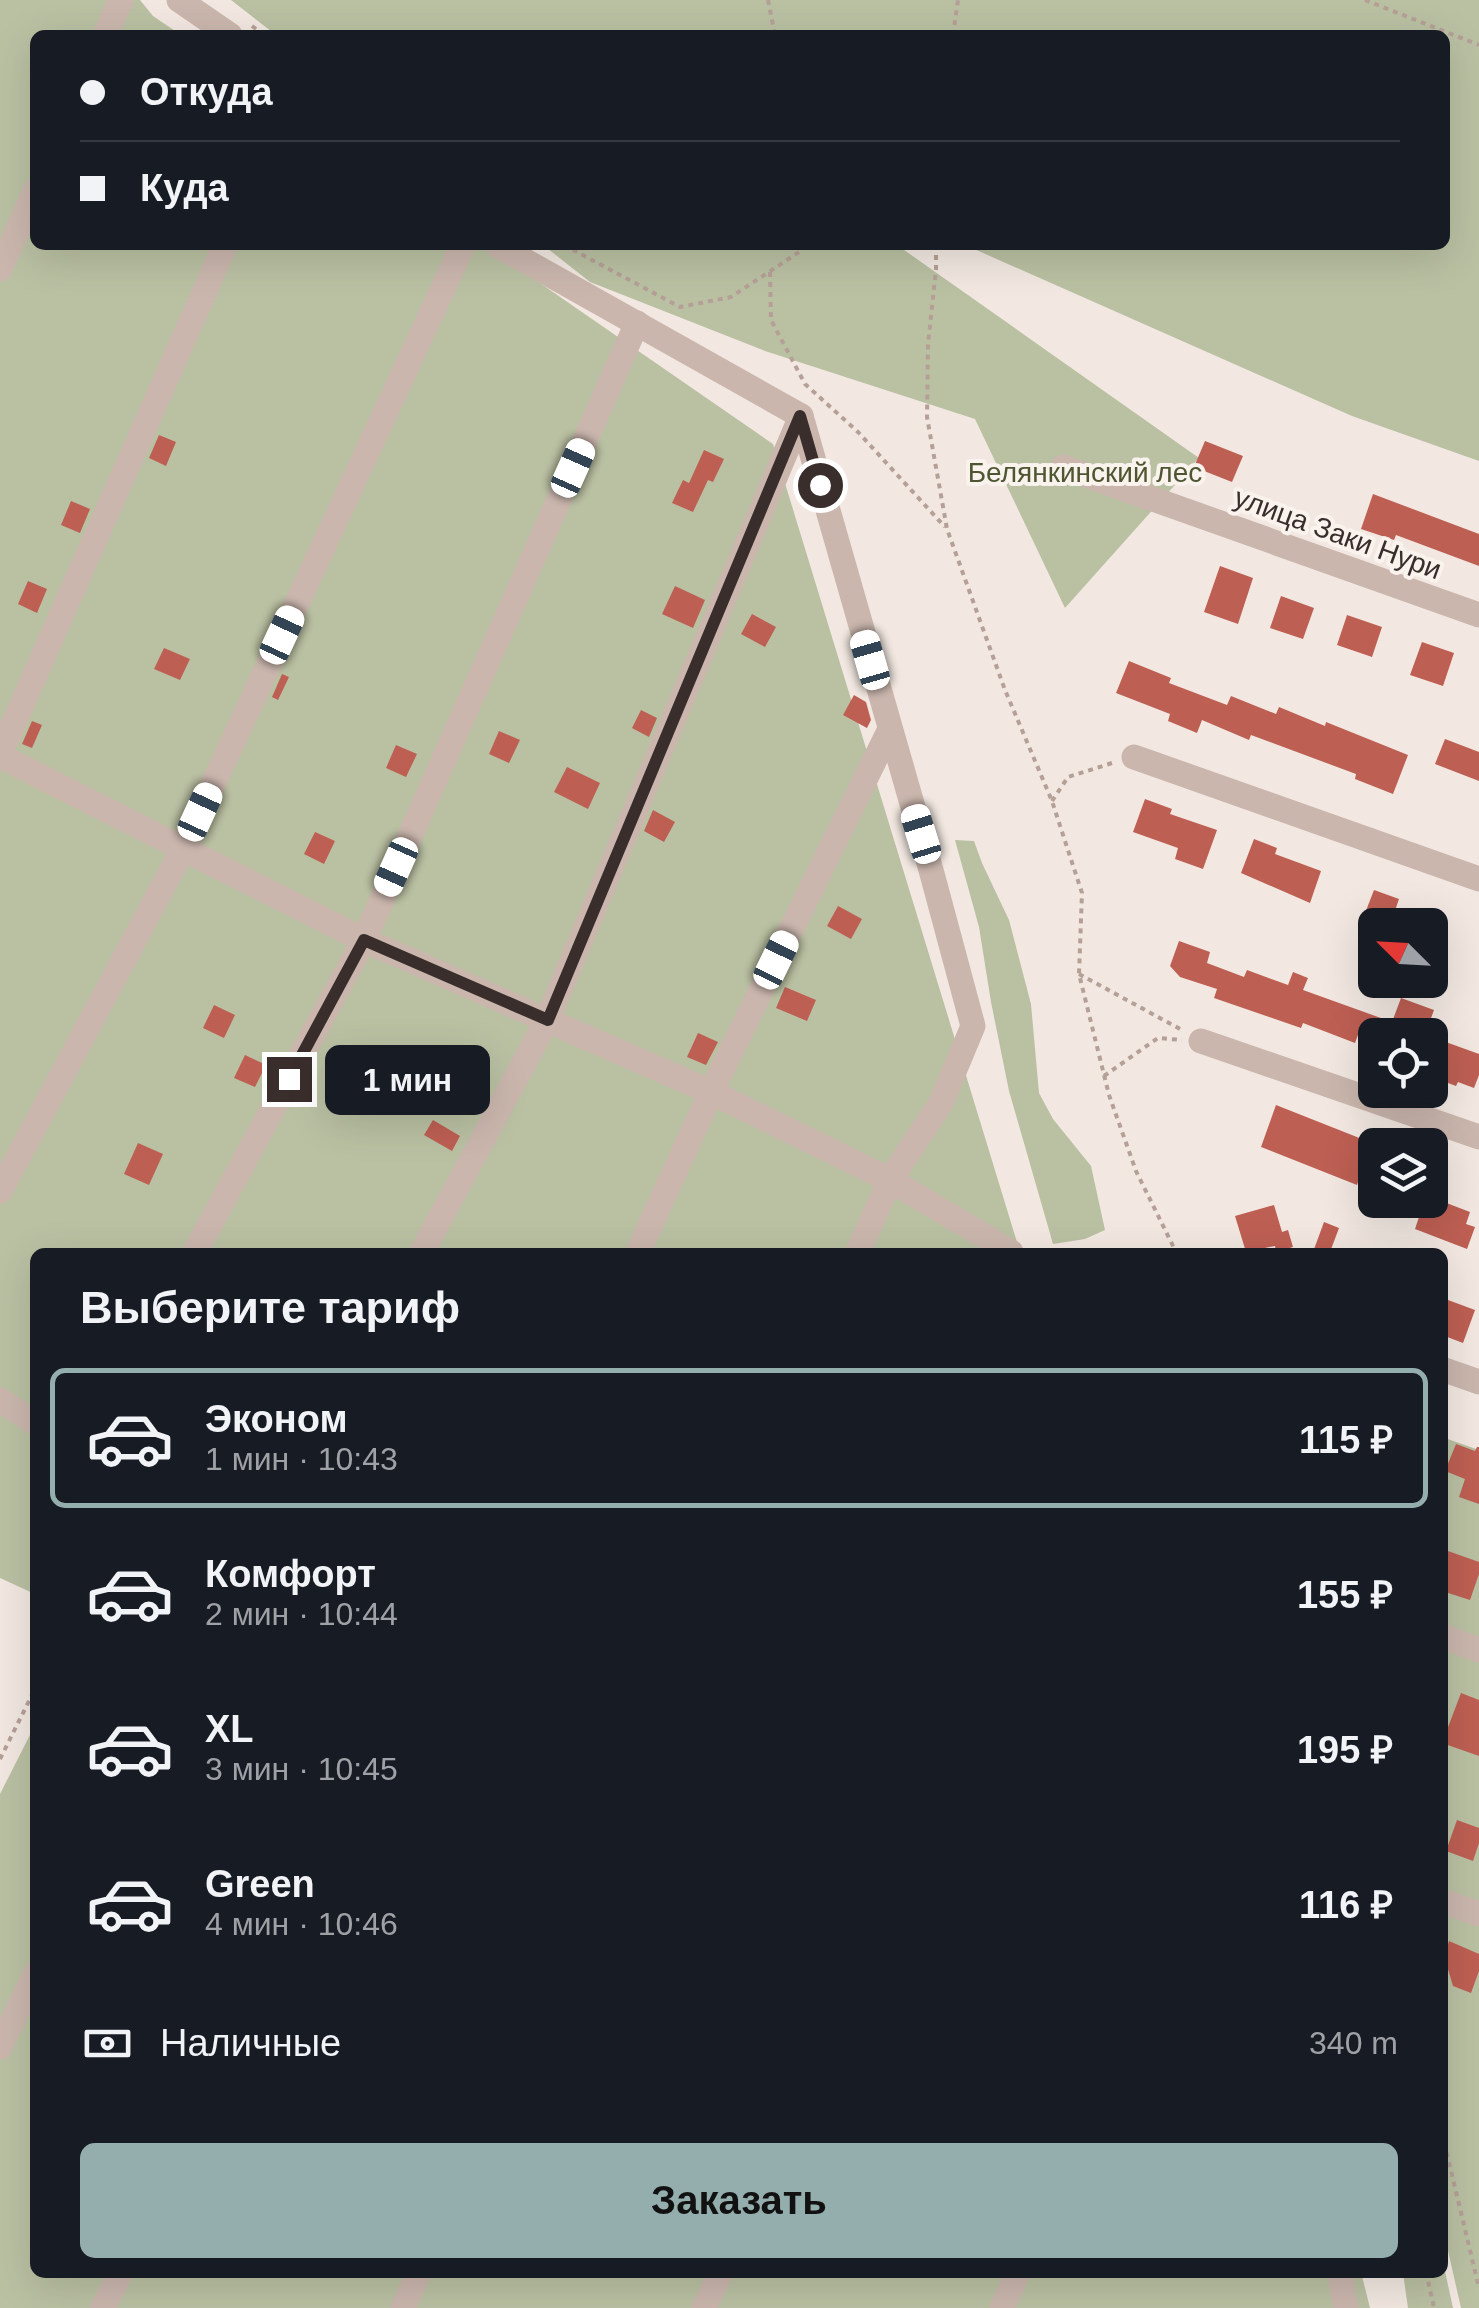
<!DOCTYPE html>
<html lang="ru">
<meta charset="utf-8">
<style>
:root{--surface:#171b24;--page:#20242c;--text:#f1f3f6;--muted:#9ea1a6;--line:#363941;--accent:#94adad}
body{margin:0;font-family:Helvetica,sans-serif;background:var(--page);color:var(--text);height:100vh;display:flex;flex-direction:column;font-size:38px;white-space:nowrap}
*{box-sizing:border-box;margin:0}
p{font-size:32px;color:var(--muted)}
.icon{flex:none;width:55px;height:55px;fill:none;stroke:currentColor;stroke-width:2;stroke-linecap:round;stroke-linejoin:round}
.map{position:relative;flex:1;overflow:hidden}
.drawer{position:absolute;left:30px;top:1248px;width:1418px;height:1030px;display:flex;flex-direction:column;background:var(--surface);border-radius:15px;box-shadow:0 10px 40px #0002}
.drawer>*{flex:none}
.hud{position:absolute;left:30px;top:30px;width:1420px;height:220px;border-radius:15px;box-shadow:0 10px 40px #0002;display:grid;align-content:center;height:220px;padding:0 50px;background:var(--surface)}
.needle{width:65px;rotate:294deg}
.buttons{position:absolute;left:1358px;top:908px;display:grid;gap:20px}
.buttons a{display:grid;place-items:center;width:90px;height:90px;border-radius:15px;background:var(--surface);box-shadow:0 10px 40px #0002;font-size:50px}
.end{position:absolute;width:45px;height:45px;margin:-22px;border:12px solid #392e2b;background:#fff;box-shadow:0 0 0 5px #fff}
.from{border-radius:50%}
.bubble{position:absolute;height:70px;border-radius:15px;background:var(--surface);box-shadow:0 10px 40px #0002;font-size:32px;font-weight:800;line-height:70px;text-align:center}
.car{position:absolute;width:30px;height:60px;margin:-30px -15px;border-radius:12px;box-shadow:0 0 8px 2px #0007;background:linear-gradient(#fff 24%,#345 0 40%,#fff 0 76%,#345 0 86%,#fff 0)}
.hud b{display:flex;align-items:center;gap:35px;height:95px;font-size:38px}
.hud b+b{border-top:2px solid var(--line)}
.hud i{width:25px;height:25px;background:var(--text)}
ul{padding:0;list-style:none}
li{display:flex;align-items:center;gap:30px;height:140px;margin:0 20px 15px;padding:0 30px;border:5px solid transparent;border-radius:15px}
li div{flex:1}
li b{display:block;font-size:38px}
li em{font-style:normal;font-weight:800}
li.selected{border-color:var(--accent)}
li>.icon{width:90px;height:90px;stroke-width:1.5}
h2{padding:0 50px;font-size:45px;line-height:120px}
.pay{display:flex;align-items:center;gap:25px;height:110px;padding:0 50px;font-size:38px}
.pay p{margin-inline-start:auto}
.cta{display:flex;gap:20px;margin-top:auto;padding:20px 50px}
.cta a{flex:1;height:115px;border-radius:15px;background:var(--accent);color:#111;font-size:40px;font-weight:800;line-height:115px;text-align:center}
.map>svg:first-child{display:block}
</style>
<div class="map">
<svg width="1479" height="2308" viewBox="0 0 1479 2308">
<rect width="100%" height="100%" fill="#f2e8e1"/>
<g fill="#bac0a2">
<polygon points="0,0 140,0 153,16 181,35 35,35 35,245 485,245 773,444 1020,1252 35,1252 35,1594 0,1578"/>
<polygon points="231,0 1479,0 1479,461 1352,416 965,245 1445,245 1445,35 276,35"/>
<polygon points="543,245 897,245 1199,458 1065,608 975,419 765,351 590,282"/>
<polygon points="955,840 974,841 982,863 1009,920 1031,1004 1039,1093 1053,1119 1091,1166 1105,1230 1085,1239 1053,1244 1009,1091 991,1002 979,927"/>
<polygon points="1442,1437 1479,1450 1479,2308 1461,2308 1442,2224"/>
<polygon points="35,1725 35,2272 1361,2272 1370,2308 0,2308 0,1794"/>
<polygon points="1443,2262 1453,2308 1408,2308 1403,2273 1442,2272"/>
</g>
<g fill="#be5f53">
<polygon points="159,435 176,442 166,466 149,458"/>
<polygon points="1205,441 1243,456 1232,482 1194,467"/>
<polygon points="704,450 724,459 713,482 708,480 693,512 672,503 683,480 689,483"/>
<polygon points="1373,494 1479,534 1479,566 1396,535 1394,540 1361,529"/>
<polygon points="71,501 90,509 80,533 61,525"/>
<polygon points="1220,566 1253,578 1238,624 1204,612"/>
<polygon points="28,581 47,589 37,613 18,604"/>
<polygon points="675,586 705,600 693,628 662,614"/>
<polygon points="1281,596 1314,608 1303,639 1270,628"/>
<polygon points="752,614 776,627 765,647 741,634"/>
<polygon points="1347,615 1382,627 1372,657 1337,645"/>
<polygon points="1422,642 1454,653 1443,686 1410,675"/>
<polygon points="164,648 190,659 180,680 154,669"/>
<polygon points="1129,661 1171,678 1169,683 1227,705 1231,696 1276,714 1279,707 1325,726 1326,722 1408,755 1393,794 1355,779 1356,774 1251,735 1249,740 1202,720 1197,733 1168,721 1170,714 1116,693"/>
<polygon points="282,674 289,677 278,700 272,697"/>
<polygon points="854,695 866,702 871,720 867,728 843,715"/>
<polygon points="641,710 657,718 649,737 632,728"/>
<polygon points="32,721 42,725 32,748 22,744"/>
<polygon points="499,731 520,740 509,763 489,754"/>
<polygon points="1445,739 1479,752 1479,781 1435,764"/>
<polygon points="396,745 417,754 406,777 386,768"/>
<polygon points="567,767 600,783 588,809 554,792"/>
<polygon points="1145,799 1172,809 1170,814 1217,830 1203,869 1175,859 1178,848 1133,832"/>
<polygon points="653,810 675,822 664,842 644,831"/>
<polygon points="315,832 335,841 324,864 304,854"/>
<polygon points="1254,839 1277,848 1275,854 1321,871 1310,903 1241,873"/>
<polygon points="1374,890 1399,899 1390,925 1372,925 1362,921"/>
<polygon points="838,906 862,919 851,939 827,926"/>
<polygon points="1179,941 1210,952 1207,963 1244,977 1247,970 1288,985 1293,972 1308,978 1303,990 1392,1022 1401,998 1434,1010 1425,1035 1358,1035 1355,1043 1303,1023 1301,1028 1214,998 1217,989 1180,977 1170,966"/>
<polygon points="785,987 816,1000 807,1021 776,1008"/>
<polygon points="214,1005 235,1015 224,1038 203,1028"/>
<polygon points="698,1033 718,1042 706,1065 687,1057"/>
<polygon points="1443,1041 1479,1054 1479,1075 1474,1088 1458,1082 1456,1086 1440,1080 1442,1076 1432,1072"/>
<polygon points="245,1055 266,1065 255,1087 234,1078"/>
<polygon points="1276,1105 1372,1143 1357,1185 1261,1147"/>
<polygon points="433,1120 460,1136 452,1151 424,1135"/>
<polygon points="138,1143 163,1154 149,1185 124,1174"/>
<polygon points="1436,1199 1470,1212 1466,1224 1475,1227 1467,1249 1415,1229 1422,1208 1431,1211"/>
<polygon points="1274,1205 1282,1232 1288,1230 1293,1247 1276,1252 1275,1246 1246,1252 1235,1216"/>
<polygon points="1324,1222 1339,1228 1330,1252 1313,1252"/>
<polygon points="1448,1300 1475,1310 1463,1343 1442,1335 1442,1314"/>
<polygon points="1456,1444 1475,1451 1477,1447 1479,1447 1479,1504 1459,1497 1465,1479 1445,1471"/>
<polygon points="1448,1551 1479,1562 1479,1574 1470,1600 1442,1591 1442,1568"/>
<polygon points="1461,1693 1479,1700 1479,1756 1442,1743"/>
<polygon points="1457,1820 1479,1828 1479,1843 1473,1861 1446,1851"/>
<polygon points="1449,1941 1479,1954 1479,1971 1471,1993 1453,1986 1444,1956"/>
</g>
<g fill="none" stroke-linecap="round" stroke-linejoin="round">
<g stroke="#b5a097" stroke-width="4" stroke-dasharray="5 5" stroke-linecap="butt">
<polyline points="768,0 775,35"/>
<polyline points="1365,0 1479,45"/>
<polyline points="252,26 264,35"/>
<polyline points="953,35 958,0"/>
<polyline points="564,245 680,307 731,297 799,252 806,245"/>
<polyline points="936,245 936,269 928,345 927,417 947,529 1005,690 1052,801 1082,893 1079,974 1109,1095 1136,1171 1176,1252"/>
<polyline points="770,272 771,320 805,384 858,432 945,527"/>
<polyline points="1052,801 1068,777 1112,763"/>
<polyline points="1079,974 1180,1029"/>
<polyline points="1104,1076 1158,1038 1182,1040"/>
<polyline points="0,1759 35,1689"/>
<polyline points="1442,2133 1479,2288"/>
<polyline points="1426,2272 1434,2308"/>
</g>
<g stroke="#cab6ad" stroke-width="25">
<polyline points="179,0 230,35"/>
<polyline points="105,35 121,0"/>
<polyline points="497,245 801,416 931,870 973,1026 941,1103 890,1180 858,1252"/>
<polyline points="0,269 35,191"/>
<polyline points="1063,467 1479,615"/>
<polyline points="0,754 225,245"/>
<polyline points="0,756 364,940 711,1092 890,1180 1011,1252"/>
<polyline points="1134,757 1479,879"/>
<polyline points="1201,1041 1479,1137"/>
<polyline points="0,1191 184,847 463,245"/>
<polyline points="195,1252 364,940 637,323"/>
<polyline points="422,1252 547,1020 801,416"/>
<polyline points="638,1252 711,1092 890,729"/>
<polyline points="1442,1369 1479,1382"/>
<polyline points="0,1400 35,1423"/>
<polyline points="1442,1636 1479,1650"/>
<polyline points="1442,1901 1479,1914"/>
<polyline points="0,2047 35,1974"/>
<polyline points="1339,2272 1346,2308"/>
<polyline points="103,2308 121,2272"/>
<polyline points="403,2308 419,2272"/>
<polyline points="704,2308 721,2272"/>
<polyline points="1002,2308 1018,2272"/>
</g>
</g>
<g fill="none" stroke-linecap="round" stroke-linejoin="round">
<polyline stroke="#392e2b" stroke-width="12" points="289,1079 364,940 548,1020 800,416 820,485"/>
</g>
<g text-anchor="middle" stroke-width="8" stroke-linejoin="round" paint-order="stroke">
<g font-size="28" fill="#4d5531" stroke="#f9f2ed">
<text x="1085" y="482">Белянкинский лес</text>
</g>
<g font-size="28" fill="#392e2b" stroke="#f9f2ed">
<text transform="translate(1338 533) rotate(20)" y="10">улица Заки Нури</text>
</g>
</g>
</svg>
<div class="buttons">
<a><svg class="needle" viewBox="-14 -14 28 28"><path d="M0-13l5 13h-10z" fill="#e53935"/><path d="M0 13l5-13h-10z" fill="#9ea1a6"/></svg></a>
<a><svg class="icon" aria-label="locate" viewBox="0 0 24 24"><circle cx="12" cy="12" r="6"/><path d="M12 2v4M12 18v4M2 12h4M18 12h4"/></svg></a>
<a><svg class="icon" aria-label="layers" viewBox="0 0 24 24"><path d="M12 4l9 5-9 5-9-5zM3 14l9 5 9-5"/></svg></a>
</div>
<i class="end from" style="left:820px;top:485px"></i>
<i class="end" style="left:289px;top:1079px"></i>
<div class="bubble" style="left:325px;top:1045px;width:165px">1 мин</div>
<i class="car" style="left:573px;top:468px;rotate:24deg"></i>
<i class="car" style="left:282px;top:635px;rotate:25deg"></i>
<i class="car" style="left:870px;top:660px;rotate:344deg"></i>
<i class="car" style="left:200px;top:812px;rotate:25deg"></i>
<i class="car" style="left:921px;top:834px;rotate:343deg"></i>
<i class="car" style="left:396px;top:867px;rotate:204deg"></i>
<i class="car" style="left:776px;top:960px;rotate:26deg"></i>
<div class="hud">
<b><i class="from"></i>Откуда</b>
<b><i></i>Куда</b>
</div>
<section class="drawer">
<h2>Выберите тариф</h2>
<ul>
<li class="selected"><svg class="icon" aria-label="car" viewBox="0 0 24 24"><path d="M5 17H2v-5l4-1 3-4h7l3 4 3 1v5h-3M9 17h6M6 11h13"/><circle cx="7" cy="17" r="2"/><circle cx="17" cy="17" r="2"/></svg><div><b>Эконом</b><p>1 мин · 10:43</p></div><em>115 ₽</em></li>
<li><svg class="icon" aria-label="car" viewBox="0 0 24 24"><path d="M5 17H2v-5l4-1 3-4h7l3 4 3 1v5h-3M9 17h6M6 11h13"/><circle cx="7" cy="17" r="2"/><circle cx="17" cy="17" r="2"/></svg><div><b>Комфорт</b><p>2 мин · 10:44</p></div><em>155 ₽</em></li>
<li><svg class="icon" aria-label="car" viewBox="0 0 24 24"><path d="M5 17H2v-5l4-1 3-4h7l3 4 3 1v5h-3M9 17h6M6 11h13"/><circle cx="7" cy="17" r="2"/><circle cx="17" cy="17" r="2"/></svg><div><b>XL</b><p>3 мин · 10:45</p></div><em>195 ₽</em></li>
<li><svg class="icon" aria-label="car" viewBox="0 0 24 24"><path d="M5 17H2v-5l4-1 3-4h7l3 4 3 1v5h-3M9 17h6M6 11h13"/><circle cx="7" cy="17" r="2"/><circle cx="17" cy="17" r="2"/></svg><div><b>Green</b><p>4 мин · 10:46</p></div><em>116 ₽</em></li>
</ul>
<div class="pay"><svg class="icon" aria-label="cash" viewBox="0 0 24 24"><path d="M3 7h18v10H3z"/><circle cx="12" cy="12" r="2"/></svg>Наличные<p>340 m</p></div>
<div class="cta"><a>Заказать</a></div>
</section>
</div>
